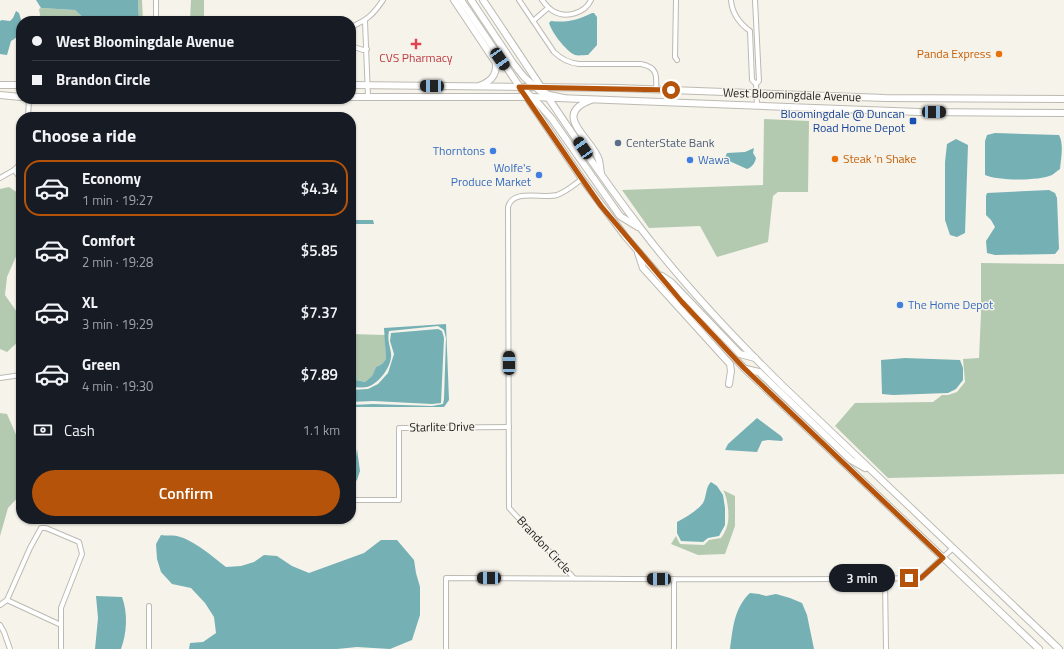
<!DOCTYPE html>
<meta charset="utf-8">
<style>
:root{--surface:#171b24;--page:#20242c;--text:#f1f3f6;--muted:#9ea1a6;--line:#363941;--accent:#b45309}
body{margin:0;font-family:"Titillium Web",sans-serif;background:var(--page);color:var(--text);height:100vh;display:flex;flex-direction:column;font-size:15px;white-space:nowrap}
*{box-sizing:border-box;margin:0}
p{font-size:13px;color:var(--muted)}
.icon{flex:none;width:22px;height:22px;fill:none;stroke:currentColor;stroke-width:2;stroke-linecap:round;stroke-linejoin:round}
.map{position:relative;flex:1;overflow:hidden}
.details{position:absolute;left:16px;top:112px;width:340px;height:412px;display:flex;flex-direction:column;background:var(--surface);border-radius:16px;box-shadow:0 1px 3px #0004}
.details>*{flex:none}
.hud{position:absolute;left:16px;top:16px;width:340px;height:88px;border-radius:16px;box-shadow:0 1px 3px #0004;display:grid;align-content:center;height:88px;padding:0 16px;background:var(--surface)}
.end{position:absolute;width:18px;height:18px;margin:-9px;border:5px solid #b45309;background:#fff;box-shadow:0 0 0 2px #fff}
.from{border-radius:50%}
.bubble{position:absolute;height:28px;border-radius:14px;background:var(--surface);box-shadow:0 1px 3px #0004;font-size:13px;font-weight:600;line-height:28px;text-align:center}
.car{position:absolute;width:12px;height:24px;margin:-12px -6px;border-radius:5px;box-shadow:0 0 3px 1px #0007;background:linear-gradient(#222 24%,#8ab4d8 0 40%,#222 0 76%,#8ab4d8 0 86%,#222 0)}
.hud b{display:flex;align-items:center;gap:14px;height:38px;font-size:15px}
.hud b+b{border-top:1px solid var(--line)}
.hud i{width:10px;height:10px;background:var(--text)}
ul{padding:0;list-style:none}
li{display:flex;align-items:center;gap:12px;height:56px;margin:0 8px 6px;padding:0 8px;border:2px solid transparent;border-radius:16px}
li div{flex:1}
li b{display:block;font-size:15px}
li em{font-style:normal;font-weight:600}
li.selected{border-color:var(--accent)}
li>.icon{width:36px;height:36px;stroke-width:1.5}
h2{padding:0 16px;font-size:18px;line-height:48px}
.pay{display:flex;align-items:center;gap:10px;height:44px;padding:0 16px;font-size:15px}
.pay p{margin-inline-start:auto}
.cta{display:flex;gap:8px;margin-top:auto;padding:8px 16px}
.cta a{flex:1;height:46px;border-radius:24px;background:var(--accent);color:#fff;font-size:16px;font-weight:600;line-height:46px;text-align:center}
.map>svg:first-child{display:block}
</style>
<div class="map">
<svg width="1064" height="649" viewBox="0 0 1064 649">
<rect width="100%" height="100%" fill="#f6f3eb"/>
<g fill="#b3cab1">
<polygon points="138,0 142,0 143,21 139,21"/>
<polygon points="191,0 204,0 204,21 190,21"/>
<polygon points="41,8 75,10 87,21 41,21 39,9"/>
<polygon points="764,119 809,121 808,192 778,192 773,196 768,242 717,257 700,226 649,228 622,190 763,185"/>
<polygon points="9,187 21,195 21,245 7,277 5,295 21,318 21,339 7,352 0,349 0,189"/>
<polygon points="981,263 1064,264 1064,474 888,478 835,426 855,403 933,402 942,395 948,395 957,392 965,382 963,359 979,358 981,314"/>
<polygon points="351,334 385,335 386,359 382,364 376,367 372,376 365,382 351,379"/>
<polygon points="0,413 7,414 21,446 21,494 8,508 0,536"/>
<path d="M723,490L735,496V526L725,554L698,555L671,544L676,536L680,544L704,545L709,540L721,538C723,535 726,530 727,526C730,518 728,498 723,490Z"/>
</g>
<g fill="#75b0b4">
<polygon points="36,0 138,0 139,21 87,21 75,10 41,8"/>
<path d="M16,11L19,13C23,25 24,34 11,41L7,55L0,54V21L2,20L10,21L13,18Z"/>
<path d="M592,13H594L597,17V45L588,55C584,55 578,56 575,55C566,51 552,33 549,23L551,21C568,23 577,20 592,13Z"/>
<path d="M995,133L1059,135C1064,144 1061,158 1060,169C1057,171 1055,173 1052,175C1039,181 998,181 985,175V141L987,135Z"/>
<polygon points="956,139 968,145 965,233 957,237 950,235 945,220 945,162 947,144"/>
<path d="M754,148L753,153L756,158C755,163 752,167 747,169L727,160L725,158L727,153L745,152Z"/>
<polygon points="1049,190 1055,193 1057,198 1059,249 1055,254 995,255 987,253 986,241 995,227 991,220 986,215 986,196 987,193"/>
<polygon points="351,220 373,220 374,224 351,224"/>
<path d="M446,324L449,400L444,407H351V405L373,404L432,406L443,404L444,399L446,338L444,330L438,326L389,331C387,340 390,345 391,353C393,365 379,384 367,387C362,388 356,387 351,387V379L365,382L372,376L376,367L382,364L386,359L384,328Z"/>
<polygon points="438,329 442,331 444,338 441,403 432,404 373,401 351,402 351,390 368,389 378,384 388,373 394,354 390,341 391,333"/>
<polygon points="905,358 960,360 963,368 963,380 956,389 948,393 893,395 882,394 881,360"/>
<polygon points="757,418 781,436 783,439 782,441 768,440 762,441 757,452 725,450 728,444"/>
<polygon points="351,430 355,436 355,456 351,462"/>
<polygon points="357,449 360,471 357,480 351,486 351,467 356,457"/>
<path d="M711,482L717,486L723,495L725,508V525L719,536L708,538L703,542L681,541L677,533V522C686,517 697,511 703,503C707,496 705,488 711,482Z"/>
<path d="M161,535C166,536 172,535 177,536C194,540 213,557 226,567L241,566L254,562L264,555L277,556L292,566L309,573L364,553L381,540H397L414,560L416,573L420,587V615L412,640L390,649L357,647L337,649H189L190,643L203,642L216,633L214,617L205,603L191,588L172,584L161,572L157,559L156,544Z"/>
<path d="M750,593L759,594L766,596L776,594L790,598L802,603L807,615L814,649H730C733,628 734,608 750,593Z"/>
<path d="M96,596L122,597C128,613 127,633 121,649H95L98,618Z"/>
</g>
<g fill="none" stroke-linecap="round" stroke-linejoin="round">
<defs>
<g id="minor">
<polyline points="156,0 156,21"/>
<path d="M519,0L554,52C561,59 569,63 579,64H641C657,67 657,75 656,90"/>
<path d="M542,0C545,4 548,8 553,11C566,19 585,13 591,0"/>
<polyline points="676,0 675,57 677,60"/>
<path d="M731,0C732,14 739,23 750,31L752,80L756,84"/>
<polyline points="755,0 759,81 756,84 757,106"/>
<polyline points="365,21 368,97"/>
<polyline points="533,21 548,8"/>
<path d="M351,27C367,20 373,15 383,0"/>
<polyline points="351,46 363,50 367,49"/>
<polyline points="28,117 29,99"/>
<polyline points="14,170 21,179"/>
<polyline points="0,178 14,170 21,163"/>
<polyline points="0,378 21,375"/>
<polyline points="351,500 399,500 399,428 509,427"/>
<path d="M574,578L509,508L508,207C513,188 543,199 557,195C566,192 574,185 582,179"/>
<polyline points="674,579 674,649"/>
<polyline points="885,579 886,649"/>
<polyline points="7,600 61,625"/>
<polyline points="0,605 7,600 30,548 41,528 46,528 79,542 82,554 61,608 61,649"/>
<polyline points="0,625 4,632 10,649"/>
<polyline points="149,649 149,606"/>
<path d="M446,649V578C604,578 763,581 921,578L953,548"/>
</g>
<g id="secondary">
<polyline points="0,85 21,85"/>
<polyline points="351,85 618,88 885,98 1064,99"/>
<polyline points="0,95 21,97"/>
<polyline points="351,97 532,97 919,112 1064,113"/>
</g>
<g id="primary">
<path d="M454,0L496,63C497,76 490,82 479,86"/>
<polyline points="461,0 582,179 625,236 682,302 744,368 1039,649"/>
<polyline points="471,0 513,63 524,77 540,91 549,95 564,98"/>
<path d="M483,0C535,77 585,156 642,230C685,286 733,337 784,387L1059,649"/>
<polyline points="524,90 538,103 552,119 620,216 638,227"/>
<path d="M591,100C550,115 593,139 599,160C600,164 600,169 601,173"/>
<polyline points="638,253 643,268 730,364 731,371 729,384"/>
<polyline points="662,276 671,282 740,354 755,358"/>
<polyline points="746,369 759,372 851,460 865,468"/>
</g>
</defs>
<use href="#minor" stroke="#bcbab2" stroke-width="6"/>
<use href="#secondary" stroke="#bcbab2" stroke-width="8"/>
<use href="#primary" stroke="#bcbab2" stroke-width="8"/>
<use href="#minor" stroke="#fff" stroke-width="4"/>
<use href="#secondary" stroke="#fff" stroke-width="6"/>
<use href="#primary" stroke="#fff" stroke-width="6"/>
</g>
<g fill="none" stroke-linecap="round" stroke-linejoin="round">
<polyline stroke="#b45309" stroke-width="5" points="671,90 519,87 582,179 601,206 682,302 744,368 943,558 921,578 909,578"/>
</g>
<path fill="#e0444e" stroke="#f6f3eb" stroke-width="1.5" d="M414 38h4v4h4v4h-4v4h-4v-4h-4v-4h4z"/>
<g fill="#e8710a" stroke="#f6f3eb" stroke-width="1.5">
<circle cx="999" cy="54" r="4"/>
<circle cx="835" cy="159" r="4"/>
</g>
<rect fill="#1a4fb4" stroke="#f6f3eb" stroke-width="1.5" x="909" y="117" width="8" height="8" rx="2"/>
<circle fill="#5c6f8a" stroke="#f6f3eb" stroke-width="1.5" cx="618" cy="143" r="4"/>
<g fill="#3f7fe0" stroke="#f6f3eb" stroke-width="1.5">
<circle cx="493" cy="151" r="4"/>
<circle cx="690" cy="160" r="4"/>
<circle cx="539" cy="175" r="4"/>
<circle cx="900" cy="305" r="4"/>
</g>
<g text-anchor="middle" stroke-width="3" stroke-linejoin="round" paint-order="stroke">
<g font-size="12" fill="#c56008" stroke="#f6f3eb" text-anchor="end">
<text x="991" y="58">Panda Express</text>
<text x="843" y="163" text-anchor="start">Steak 'n Shake</text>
</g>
<g font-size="12" fill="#be3a42" stroke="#f6f3eb">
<text x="416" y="62">CVS Pharmacy</text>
</g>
<g font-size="12" fill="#1d1c19" stroke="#f6f3eb">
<text transform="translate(792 95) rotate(2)" y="4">West Bloomingdale Avenue</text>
<text transform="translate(442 427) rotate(-1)" y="4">Starlite Drive</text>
<text transform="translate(544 545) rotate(47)" y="4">Brandon Circle</text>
</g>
<g font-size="12" fill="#164399" stroke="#f6f3eb" text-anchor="end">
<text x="905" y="118">Bloomingdale @ Duncan<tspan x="905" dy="14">Road Home Depot</tspan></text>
</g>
<g font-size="12" fill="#4e5e75" stroke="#f6f3eb" text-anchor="start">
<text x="626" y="147">CenterState Bank</text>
</g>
<g font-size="12" fill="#366cbe" stroke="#f6f3eb" text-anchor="end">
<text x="485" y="155">Thorntons</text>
<text x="698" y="164" text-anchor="start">Wawa</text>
<text x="531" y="172">Wolfe's<tspan x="531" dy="14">Produce Market</tspan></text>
<text x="908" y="309" text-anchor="start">The Home Depot</text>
</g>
</g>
</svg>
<i class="end from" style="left:671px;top:90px"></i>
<i class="end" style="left:909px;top:578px"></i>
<div class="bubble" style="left:829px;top:564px;width:66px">3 min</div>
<i class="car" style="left:500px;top:59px;rotate:146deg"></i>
<i class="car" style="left:432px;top:86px;rotate:271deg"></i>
<i class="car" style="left:934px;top:112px;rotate:90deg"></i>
<i class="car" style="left:583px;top:148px;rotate:326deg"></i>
<i class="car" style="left:509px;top:363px;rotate:0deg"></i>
<i class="car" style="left:489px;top:578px;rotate:270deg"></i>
<i class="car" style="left:659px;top:579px;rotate:271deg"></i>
<div class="hud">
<b><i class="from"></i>West Bloomingdale Avenue</b>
<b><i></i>Brandon Circle</b>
</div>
<section class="details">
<h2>Choose a ride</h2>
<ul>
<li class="selected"><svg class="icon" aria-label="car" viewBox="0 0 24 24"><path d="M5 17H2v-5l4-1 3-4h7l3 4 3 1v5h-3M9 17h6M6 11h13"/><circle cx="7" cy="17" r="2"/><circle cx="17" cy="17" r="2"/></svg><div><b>Economy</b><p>1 min · 19:27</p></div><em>$4.34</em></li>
<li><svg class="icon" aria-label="car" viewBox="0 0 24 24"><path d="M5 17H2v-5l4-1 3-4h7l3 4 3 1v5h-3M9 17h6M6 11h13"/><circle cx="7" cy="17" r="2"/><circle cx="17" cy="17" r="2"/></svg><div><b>Comfort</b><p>2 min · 19:28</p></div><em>$5.85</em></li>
<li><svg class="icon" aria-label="car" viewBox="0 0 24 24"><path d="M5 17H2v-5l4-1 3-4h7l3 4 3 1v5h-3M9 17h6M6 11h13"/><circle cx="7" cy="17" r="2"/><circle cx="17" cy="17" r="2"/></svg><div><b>XL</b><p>3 min · 19:29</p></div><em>$7.37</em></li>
<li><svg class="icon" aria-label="car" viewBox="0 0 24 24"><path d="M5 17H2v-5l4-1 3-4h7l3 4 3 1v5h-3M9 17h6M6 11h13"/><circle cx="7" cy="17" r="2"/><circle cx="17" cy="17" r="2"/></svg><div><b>Green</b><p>4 min · 19:30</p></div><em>$7.89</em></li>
</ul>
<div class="pay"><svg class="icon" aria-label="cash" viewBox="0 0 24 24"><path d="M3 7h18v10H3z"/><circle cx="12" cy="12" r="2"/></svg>Cash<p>1.1 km</p></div>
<div class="cta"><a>Confirm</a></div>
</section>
</div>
